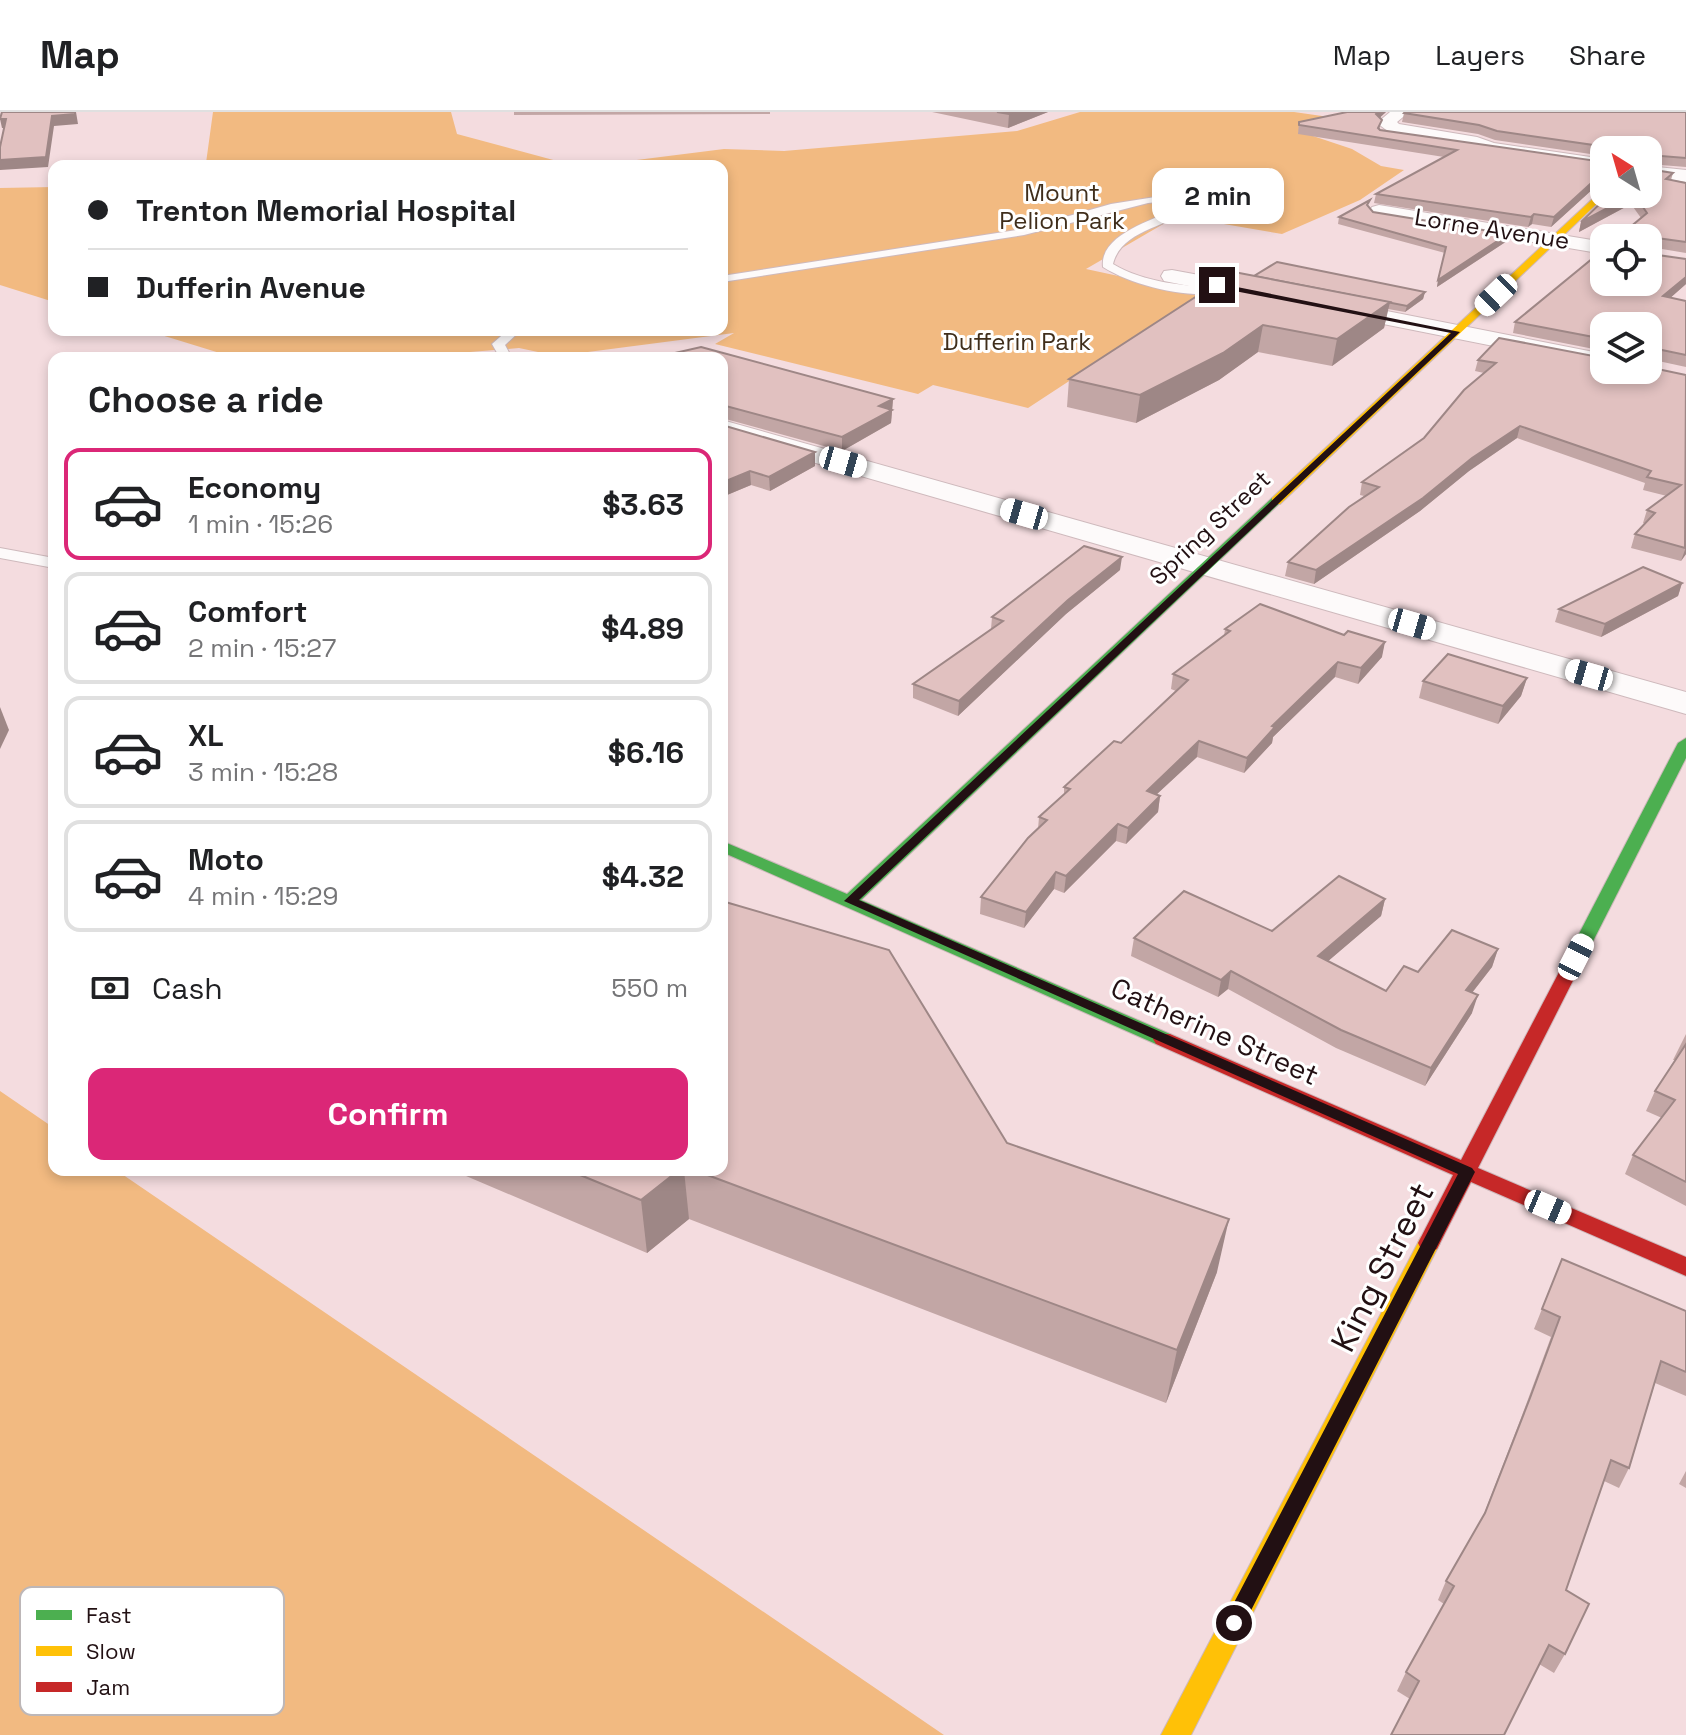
<!DOCTYPE html>
<meta charset="utf-8">
<style>
:root{--surface:#fff;--page:#f2f2f2;--text:#202124;--muted:#757577;--line:#e0e0e0;--accent:#db2777}
body{margin:0;font-family:"Space Grotesk",sans-serif;background:var(--page);color:var(--text);height:100vh;display:flex;flex-direction:column;font-size:30px;white-space:nowrap}
*{box-sizing:border-box;margin:0}
p{font-size:26px;color:var(--muted)}
.icon{flex:none;width:44px;height:44px;fill:none;stroke:currentColor;stroke-width:2;stroke-linecap:round;stroke-linejoin:round}
.map{position:relative;flex:1;overflow:hidden}
.panel{position:absolute;left:48px;top:240px;width:680px;height:824px;display:flex;flex-direction:column;background:var(--surface);border-radius:16px;box-shadow:0 4px 12px #0003}
.panel>*{flex:none}
.top-card{position:absolute;left:48px;top:48px;width:680px;height:176px;border-radius:16px;box-shadow:0 4px 12px #0003;display:grid;align-content:center;height:176px;padding:0 40px;background:var(--surface)}
.needle{width:52px;rotate:323deg}
.tools{position:absolute;left:1590px;top:24px;display:grid;gap:16px}
.tools a{display:grid;place-items:center;width:72px;height:72px;border-radius:16px;background:var(--surface);box-shadow:0 4px 12px #0003;font-size:40px}
.end{position:absolute;width:36px;height:36px;margin:-18px;border:10px solid #221013;background:#fff;box-shadow:0 0 0 4px #fff}
.from{border-radius:50%}
.bubble{position:absolute;height:56px;border-radius:16px;background:var(--surface);box-shadow:0 4px 12px #0003;font-size:26px;font-weight:700;line-height:56px;text-align:center}
.car{position:absolute;width:24px;height:48px;margin:-24px -12px;border-radius:10px;box-shadow:0 0 6px 2px #0007;background:linear-gradient(#fff 24%,#345 0 40%,#fff 0 76%,#345 0 86%,#fff 0)}
.top-card b{display:flex;align-items:center;gap:28px;height:76px;font-size:30px}
.top-card b+b{border-top:2px solid var(--line)}
.top-card i{width:20px;height:20px;background:var(--text)}
ul{padding:0;list-style:none}
li{display:flex;align-items:center;gap:24px;height:112px;margin:0 16px 12px;padding:0 24px;border:4px solid var(--line);border-radius:16px}
li div{flex:1}
li b{display:block;font-size:30px}
li em{font-style:normal;font-weight:700}
li.active{border-color:var(--accent)}
li>.icon{width:72px;height:72px;stroke-width:1.5}
h2{padding:0 40px;font-size:36px;line-height:96px}
.pay{display:flex;align-items:center;gap:20px;height:88px;padding:0 40px;font-size:30px}
.pay p{margin-inline-start:auto}
.action{display:flex;gap:16px;margin-top:auto;padding:16px 40px}
.action a{flex:1;height:92px;border-radius:16px;background:var(--accent);color:#fff;font-size:32px;font-weight:700;line-height:92px;text-align:center}
header{display:flex;align-items:center;gap:48px;box-sizing:border-box;height:112px;padding:0 40px;background:var(--surface);border-bottom:2px solid var(--line)}
header strong{font-size:38px}
nav{display:flex;gap:44px;margin-inline-start:auto;font-size:28px}
.map>svg:first-child{display:block}
</style>
<header>
<strong>Map</strong>
<nav><a>Map</a><a>Layers</a><a>Share</a></nav>
</header>
<div class="map">
<svg width="1686" height="1623" viewBox="0 0 1686 1623">
<rect width="100%" height="100%" fill="#f4dcdf"/>
<g fill="#f2ba81">
<polygon points="213,0 451,0 457,22 557,49 597,53 724,37 784,39 1017,19 1080,0 1294,0 1371,11 1298,19 1352,37 1381,54 1404,58 1360,88 1282,122 1177,104 1086,157 1202,182 1028,296 933,273 918,282 715,232 734,221 557,244 519,236 396,246 236,246 145,218 722,218 722,54 203,54 206,51"/>
<polygon points="54,75 54,190 0,173 0,76"/>
<polygon points="0,979 54,1016 54,1058 116,1058 944,1623 0,1623"/>
</g>
<g fill="none" stroke-linecap="round" stroke-linejoin="round">
<defs>
<g id="lane">
<path d="M1168,83L1192,96C1168,115 1121,118 1113,152C1146,172 1196,176 1234,175L1240,178L1238,180C1198,188 1138,177 1103,155C1099,122 1156,107 1179,96L1166,89L1148,91L1024,123L722,170V164L1023,117L1111,92Z"/>
<polygon points="508,218 521,218 505,233 512,246 500,246 492,232"/>
<polygon points="0,436 54,446 54,456 0,446"/>
</g>
<g id="street">
<polygon points="1390,0 1409,0 1397,10 1399,12 1477,25 1494,31 1604,47 1604,57 1490,41 1472,34 1389,20 1377,11"/>
<polygon points="1648,54 1686,58 1686,70 1648,64"/>
<polygon points="1379,93 1604,130 1604,142 1372,103 1369,99 1372,95"/>
<polygon points="1172,158 1269,176 1280,183 1269,190 1164,169 1161,164 1164,159"/>
<polygon points="1331,188 1604,242 1604,256 1323,200 1320,195 1323,190"/>
<polygon points="722,308 1686,580 1686,602 722,324"/>
</g>
<g id="fast">
<polygon points="1272,386 1282,389 861,788 1170,922 1173,927 1170,932 1156,932 722,740 722,729 847,782"/>
<polygon points="1686,626 1686,646 1586,843 1577,849 1570,847 1568,843 1678,631"/>
</g>
<g id="slow">
<polygon points="1601,79 1607,82 1280,392 1272,392 1272,386"/>
<polygon points="1429,1122 1437,1125 1440,1131 1191,1623 1161,1623 1421,1125"/>
</g>
<polygon id="jam" points="1577,837 1586,843 1478,1056 1686,1145 1686,1164 1471,1070 1437,1137 1429,1140 1421,1137 1418,1131 1453,1063 1156,932 1153,927 1156,922 1170,922 1461,1048 1568,843"/>
</defs>
<use href="#lane" stroke="#ceb9bc" stroke-width="2"/>
<use href="#street" stroke="#ceb9bc" stroke-width="2"/>
<use href="#fast" stroke="#ceb9bc" stroke-width="2"/>
<use href="#slow" stroke="#ceb9bc" stroke-width="2"/>
<use href="#jam" stroke="#ceb9bc" stroke-width="2"/>
<use href="#lane" fill="#fdfafa" fill-rule="evenodd"/>
<use href="#street" fill="#fdfafa" fill-rule="evenodd"/>
<use href="#fast" fill="#4caf50" fill-rule="evenodd"/>
<use href="#slow" fill="#ffc107" fill-rule="evenodd"/>
<use href="#jam" fill="#c62828" fill-rule="evenodd"/>
</g>
<g fill="#c2a6a5">
<polygon points="514,0 770,0 770,2 514,3"/>
<polygon points="932,0 1048,0 1008,16"/>
<polygon points="1386,0 1379,6 1380,18 1604,50 1604,74 1603,72 1595,75 1551,115 1532,112 1528,115 1374,91 1376,82 1444,45 1298,22 1299,10"/>
<polygon points="1686,0 1686,55 1648,52 1648,57 1673,61 1671,68 1686,71 1686,141 1650,135 1651,142 1686,147 1686,172 1670,186 1686,189 1686,255 1649,247 1648,248 1648,214 1604,214 1604,239 1513,221 1515,210 1641,106 1631,92 1579,120 1581,110 1610,82 1648,82 1648,38 1604,38 1604,44 1495,28 1478,22 1402,10 1404,1"/>
<polygon points="1369,95 1373,100 1508,122 1507,129 1437,175 1445,141 1338,112 1339,105"/>
<polygon points="1254,164 1425,180 1423,187 1405,200 1388,197 1384,216 1332,254 1258,240 1219,268 1136,311 1067,295 1069,267"/>
<polygon points="722,246 893,287 891,311 842,339 722,306"/>
<polygon points="1478,248 1686,263 1686,442 1681,449 1631,436 1635,422 1645,412 1643,411 1647,398 1667,384 1643,378 1645,371 1517,326 1469,359 1420,399 1314,472 1285,464 1288,450 1364,384 1360,383 1362,370 1424,326 1484,261 1475,259"/>
<polygon points="722,313 815,340 815,354 770,379 751,373 727,383 722,381"/>
<polygon points="1120,458 1066,502 958,604 913,586 913,572 991,517 992,505"/>
<polygon points="1682,471 1678,484 1601,525 1555,510 1559,497"/>
<polygon points="1225,517 1382,545 1358,572 1335,565 1273,625 1272,631 1244,661 1197,645 1157,682 1160,684 1158,700 1126,732 1116,729 1064,781 1054,777 1024,816 980,802 981,785 1038,717 1039,705 1064,683 1064,675 1121,631 1176,579 1171,577 1173,562 1224,524"/>
<polygon points="1527,566 1521,584 1498,612 1419,586 1423,569"/>
<polygon points="1385,787 1381,804 1328,849 1386,879 1418,860 1498,837 1492,855 1472,881 1472,901 1425,974 1336,936 1228,877 1218,885 1131,844 1134,826 1272,819"/>
<polygon points="1686,922 1686,1094 1625,1062 1633,1043 1662,1006 1646,999 1655,979 1675,948 1673,948"/>
<polygon points="1007,1031 1217,1160 1166,1291 689,1107 647,1141 452,1058 722,1058"/>
<polygon points="1562,1147 1686,1199 1686,1284 1655,1271 1629,1356 1619,1376 1604,1369 1566,1478 1565,1542 1554,1561 1539,1552 1410,1587 1397,1579 1406,1560 1444,1492 1438,1488 1446,1469 1482,1407 1521,1306 1551,1225 1534,1217"/>
<polygon points="1686,1359 1686,1376 1679,1372"/>
</g>
<g fill="#9e8786">
<polygon points="76,0 78,12 54,14 48,55 0,58 0,48 52,4"/>
<polygon points="1015,0 1048,0 1008,16 1009,2"/>
<polygon points="1378,0 1386,0 1374,11 1376,2"/>
<polygon points="0,7 6,7 9,16 2,16"/>
<polygon points="1604,63 1603,72 1595,75 1551,115 1554,105 1598,65"/>
<polygon points="1634,82 1631,92 1579,120 1581,110"/>
<polygon points="1534,102 1532,112 1528,115 1531,105"/>
<polygon points="1508,122 1507,129 1437,175 1438,168"/>
<polygon points="1686,165 1686,172 1660,195 1663,184"/>
<polygon points="1425,180 1423,187 1405,200 1407,194"/>
<polygon points="1390,190 1384,216 1332,254 1337,227"/>
<polygon points="1263,213 1258,240 1219,268 1136,311 1140,283"/>
<polygon points="893,287 891,311 842,339 842,325 879,294"/>
<polygon points="1520,314 1517,326 1469,359 1420,399 1314,472 1316,458 1472,346"/>
<polygon points="815,340 815,354 770,379 769,365"/>
<polygon points="750,359 751,373 727,383 726,369"/>
<polygon points="1686,435 1686,442 1681,449"/>
<polygon points="1122,445 1120,458 1066,502 958,604 959,589 1068,488"/>
<polygon points="1682,471 1678,484 1601,525 1605,512"/>
<polygon points="1385,530 1382,545 1358,572 1361,556"/>
<polygon points="1338,550 1335,565 1273,625 1272,631 1244,661 1247,646 1272,614"/>
<polygon points="1527,566 1521,584 1498,612 1503,594"/>
<polygon points="0,595 9,618 0,637"/>
<polygon points="1199,629 1197,645 1144,694 1147,679"/>
<polygon points="1160,684 1158,700 1126,732 1128,716"/>
<polygon points="1118,712 1116,729 1064,781 1066,764"/>
<polygon points="1056,760 1054,777 1024,816 1026,800"/>
<polygon points="1385,787 1381,804 1313,862 1318,844"/>
<polygon points="1498,837 1492,855 1460,896 1466,878"/>
<polygon points="1231,859 1228,877 1218,885 1221,868"/>
<polygon points="1478,883 1472,901 1425,974 1431,956"/>
<polygon points="679,1058 684,1058 689,1107 647,1141 641,1088"/>
<polygon points="1229,1107 1217,1160 1166,1291 1177,1238"/>
</g>
<g fill="#e1c1c0" stroke="#9e8786" stroke-width="2">
<polygon points="2,0 75,0 75,2 52,4 46,45 0,48 0,35 6,7 0,7"/>
<polygon points="997,0 1015,0 1009,2"/>
<polygon points="1347,0 1378,0 1376,2 1382,8 1378,16 1380,18 1604,50 1604,63 1598,65 1554,105 1534,102 1531,105 1376,82 1457,38 1299,13 1299,10"/>
<polygon points="1405,0 1686,0 1686,46 1649,43 1648,57 1673,61 1666,67 1686,71 1686,130 1649,125 1651,142 1686,147 1686,165 1663,184 1686,189 1686,243 1652,236 1648,244 1648,214 1604,214 1604,227 1515,210 1604,137 1604,170 1648,170 1648,126 1617,126 1647,101 1634,82 1581,110 1610,82 1648,82 1648,38 1608,38 1607,35 1497,19 1479,13 1404,1"/>
<polygon points="1370,88 1367,93 1373,100 1508,122 1438,168 1446,135 1339,105"/>
<polygon points="1277,150 1425,180 1407,194 1254,164"/>
<polygon points="1234,160 1390,190 1337,227 1263,213 1223,241 1140,283 1069,267"/>
<polygon points="1499,226 1604,246 1604,258 1648,258 1648,255 1686,263 1685,436 1635,422 1655,401 1647,398 1681,373 1647,365 1651,359 1520,314 1472,346 1423,386 1316,458 1288,450 1349,395 1379,375 1362,370 1424,326 1464,278 1496,251 1478,248"/>
<polygon points="701,235 893,287 879,294 892,298 842,325 722,293 722,246 653,246"/>
<polygon points="722,313 815,340 769,365 750,359 726,369 722,367"/>
<polygon points="1084,434 1122,445 1068,488 959,589 913,572 1003,509 992,505"/>
<polygon points="1643,455 1682,471 1605,512 1559,497"/>
<polygon points="1260,492 1344,523 1348,519 1385,530 1361,556 1338,550 1272,614 1275,615 1247,646 1199,629 1147,679 1160,684 1128,716 1118,712 1066,764 1056,760 1026,800 981,785 1028,726 1047,708 1039,705 1070,677 1064,675 1114,629 1121,631 1188,568 1173,562 1230,519 1225,517"/>
<polygon points="1448,542 1527,566 1503,594 1423,569"/>
<polygon points="1339,764 1385,787 1318,844 1386,879 1404,854 1418,860 1452,818 1498,837 1466,878 1478,883 1431,956 1341,918 1231,859 1221,868 1134,826 1184,779 1272,819"/>
<polygon points="722,789 889,838 1007,1031 1229,1107 1177,1238 694,1058 722,1058"/>
<polygon points="1686,932 1686,1070 1633,1043 1675,988 1655,979"/>
<polygon points="568,1058 679,1058 641,1088"/>
<polygon points="1562,1147 1686,1199 1686,1260 1661,1249 1629,1356 1611,1348 1566,1478 1589,1492 1565,1542 1549,1533 1504,1623 1391,1623 1419,1569 1406,1560 1454,1474 1446,1469 1485,1401 1530,1286 1560,1205 1542,1197"/>
</g>
<polygon fill="#221013" points="1217,171 1460,220 859,788 1472,1056 1475,1060 1241,1518 1234,1520 1227,1518 1224,1511 1227,1504 1458,1062 844,789 1451,221 1214,175"/>
<g text-anchor="middle" stroke-width="6" stroke-linejoin="round" paint-order="stroke">
<g font-size="24" fill="#402e1b" stroke="#fff">
<text x="1062" y="89">Mount<tspan x="1062" dy="28">Pelion Park</tspan></text>
<text x="1017" y="238">Dufferin Park</text>
</g>
<g font-size="24" fill="#221013" stroke="#fff">
<text transform="translate(1492 117) rotate(9)" y="8">Lorne Avenue</text>
<text transform="translate(1210 416) rotate(-43)" y="8">Spring Street</text>
</g>
<g font-size="28" fill="#221013" stroke="#fff">
<text transform="translate(1215 919) rotate(24)" y="10">Catherine Street</text>
</g>
<g font-size="34" fill="#221013" stroke="#fff">
<text transform="translate(1382 1155) rotate(-63)" y="12">King Street</text>
</g>
</g>
<rect x="20" y="1475" width="264" height="128" rx="12" fill="#fff" stroke="#bdb7b8" stroke-width="2"/>
<rect x="36" y="1498" width="36" height="10" fill="#4caf50"/>
<rect x="36" y="1534" width="36" height="10" fill="#ffc107"/>
<rect x="36" y="1570" width="36" height="10" fill="#c62828"/>
<g font-size="22" fill="#221013">
<text x="86" y="1511">Fast</text>
<text x="86" y="1547">Slow</text>
<text x="86" y="1583">Jam</text>
</g>
</svg>
<div class="tools">
<a><svg class="needle" viewBox="-14 -14 28 28"><path d="M0-13l5 13h-10z" fill="#e53935"/><path d="M0 13l5-13h-10z" fill="#757577"/></svg></a>
<a><svg class="icon" aria-label="locate" viewBox="0 0 24 24"><circle cx="12" cy="12" r="6"/><path d="M12 2v4M12 18v4M2 12h4M18 12h4"/></svg></a>
<a><svg class="icon" aria-label="layers" viewBox="0 0 24 24"><path d="M12 4l9 5-9 5-9-5zM3 14l9 5 9-5"/></svg></a>
</div>
<i class="end from" style="left:1234px;top:1511px"></i>
<i class="end" style="left:1217px;top:173px"></i>
<div class="bubble" style="left:1152px;top:56px;width:132px">2 min</div>
<i class="car" style="left:1496px;top:183px;rotate:226deg"></i>
<i class="car" style="left:843px;top:350px;rotate:106deg"></i>
<i class="car" style="left:1024px;top:402px;rotate:286deg"></i>
<i class="car" style="left:1412px;top:512px;rotate:106deg"></i>
<i class="car" style="left:1589px;top:563px;rotate:286deg"></i>
<i class="car" style="left:1576px;top:845px;rotate:27deg"></i>
<i class="car" style="left:1548px;top:1095px;rotate:113deg"></i>
<div class="top-card">
<b><i class="from"></i>Trenton Memorial Hospital</b>
<b><i></i>Dufferin Avenue</b>
</div>
<section class="panel">
<h2>Choose a ride</h2>
<ul>
<li class="active"><svg class="icon" aria-label="car" viewBox="0 0 24 24"><path d="M5 17H2v-5l4-1 3-4h7l3 4 3 1v5h-3M9 17h6M6 11h13"/><circle cx="7" cy="17" r="2"/><circle cx="17" cy="17" r="2"/></svg><div><b>Economy</b><p>1 min · 15:26</p></div><em>$3.63</em></li>
<li><svg class="icon" aria-label="car" viewBox="0 0 24 24"><path d="M5 17H2v-5l4-1 3-4h7l3 4 3 1v5h-3M9 17h6M6 11h13"/><circle cx="7" cy="17" r="2"/><circle cx="17" cy="17" r="2"/></svg><div><b>Comfort</b><p>2 min · 15:27</p></div><em>$4.89</em></li>
<li><svg class="icon" aria-label="car" viewBox="0 0 24 24"><path d="M5 17H2v-5l4-1 3-4h7l3 4 3 1v5h-3M9 17h6M6 11h13"/><circle cx="7" cy="17" r="2"/><circle cx="17" cy="17" r="2"/></svg><div><b>XL</b><p>3 min · 15:28</p></div><em>$6.16</em></li>
<li><svg class="icon" aria-label="car" viewBox="0 0 24 24"><path d="M5 17H2v-5l4-1 3-4h7l3 4 3 1v5h-3M9 17h6M6 11h13"/><circle cx="7" cy="17" r="2"/><circle cx="17" cy="17" r="2"/></svg><div><b>Moto</b><p>4 min · 15:29</p></div><em>$4.32</em></li>
</ul>
<div class="pay"><svg class="icon" aria-label="cash" viewBox="0 0 24 24"><path d="M3 7h18v10H3z"/><circle cx="12" cy="12" r="2"/></svg>Cash<p>550 m</p></div>
<div class="action"><a>Confirm</a></div>
</section>
</div>
